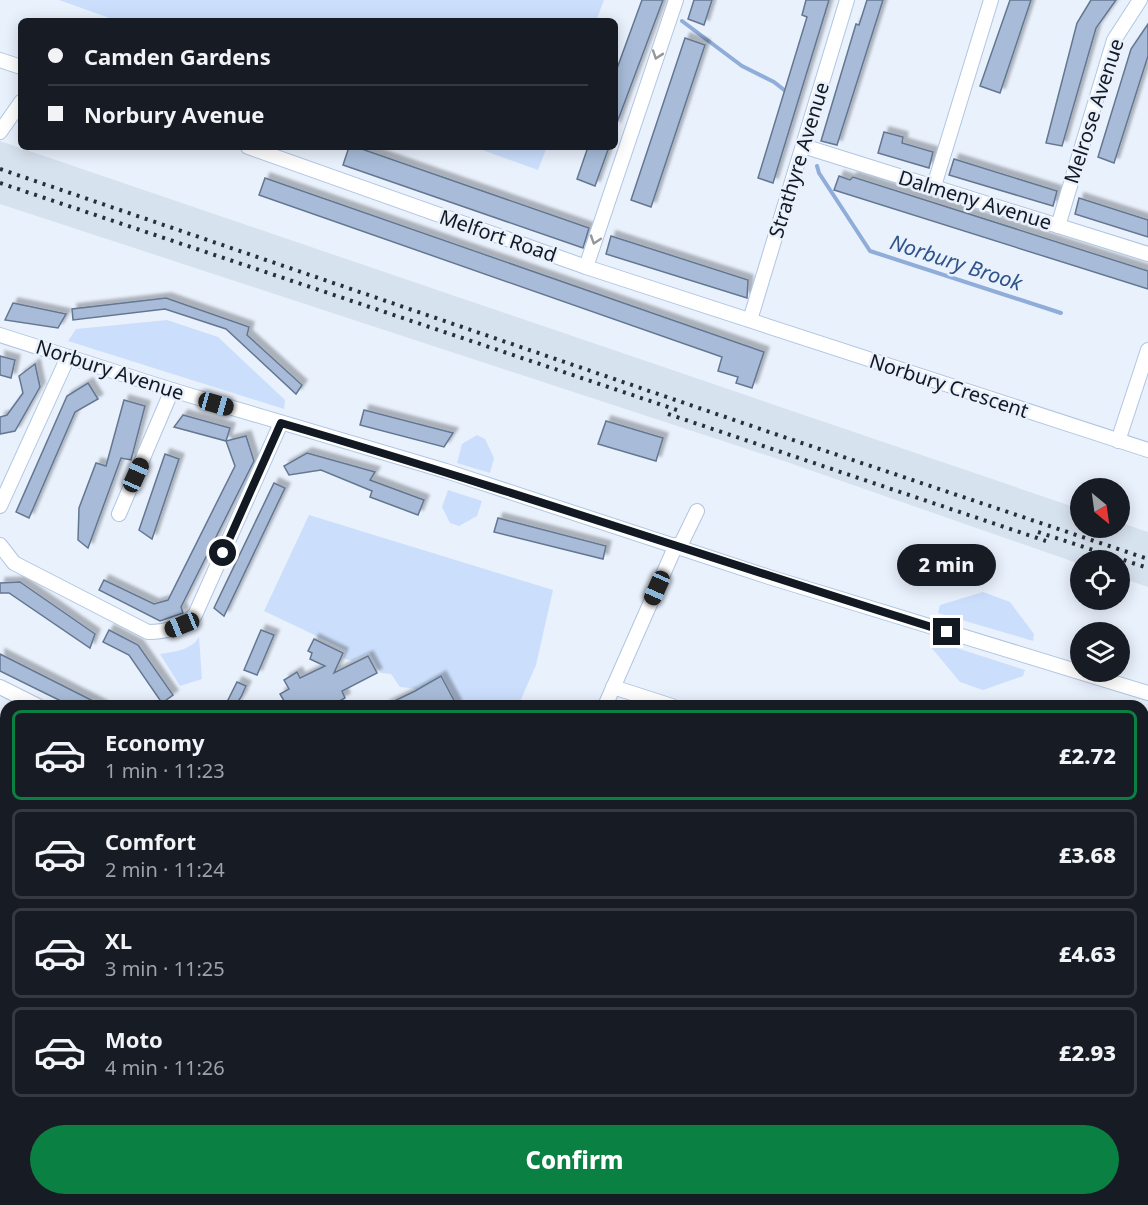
<!DOCTYPE html>
<meta charset="utf-8">
<style>
:root{--surface:#171b24;--page:#242831;--text:#f1f3f6;--muted:#9ea1a6;--line:#363941;--accent:#0b8043}
body{margin:0;font-family:"Noto Sans",sans-serif;background:var(--page);color:var(--text);height:100vh;display:flex;flex-direction:column;font-size:22px;white-space:nowrap}
*{box-sizing:border-box;margin:0}
p{font-size:20px;color:var(--muted)}
.icon{flex:none;width:33px;height:33px;fill:none;stroke:currentColor;stroke-width:2;stroke-linecap:round;stroke-linejoin:round}
.map{position:relative;flex:1;overflow:hidden}
.sheet{position:absolute;left:0px;top:700px;width:1149px;height:506px;display:flex;flex-direction:column;background:var(--surface);border-radius:18px 18px 0 0;box-shadow:0 3px 15px #0003}
.sheet>*{flex:none}
.hud{position:absolute;left:18px;top:18px;width:600px;height:132px;border-radius:9px;box-shadow:0 3px 15px #0003;display:grid;align-content:center;height:132px;padding:0 30px;background:var(--surface)}
.needle{width:39px;rotate:151deg}
.fabs{position:absolute;left:1070px;top:478px;display:grid;gap:12px}
.fabs a{display:grid;place-items:center;width:60px;height:60px;border-radius:50%;background:var(--surface);box-shadow:0 3px 15px #0003;font-size:30px}
.end{position:absolute;width:27px;height:27px;margin:-14px;border:8px solid #121923;background:#fff;box-shadow:0 0 0 3px #fff}
.from{border-radius:50%}
.bubble{position:absolute;height:42px;border-radius:21px;background:var(--surface);box-shadow:0 3px 15px #0003;font-size:20px;font-weight:800;line-height:42px;text-align:center}
.car{position:absolute;width:18px;height:36px;margin:-18px -9px;border-radius:8px;box-shadow:0 0 4px 2px #0007;background:linear-gradient(#222 24%,#8ab4d8 0 40%,#222 0 76%,#8ab4d8 0 86%,#222 0)}
.hud b{display:flex;align-items:center;gap:21px;height:57px;font-size:22px}
.hud b+b{border-top:2px solid var(--line)}
.hud i{width:15px;height:15px;background:var(--text)}
ul{padding:10px 0 0;list-style:none}
li{display:flex;align-items:center;gap:18px;height:90px;margin:0 12px 9px;padding:0 18px;border:3px solid var(--line);border-radius:9px}
li div{flex:1}
li b{display:block;font-size:22px}
li em{font-style:normal;font-weight:800}
li.selected{border-color:var(--accent)}
li>.icon{width:54px;height:54px;stroke-width:1.5}
.primary-button{display:flex;gap:12px;margin-top:auto;padding:12px 30px}
.primary-button a{flex:1;height:69px;border-radius:36px;background:var(--accent);color:#fff;font-size:24px;font-weight:800;line-height:69px;text-align:center}
.map>svg:first-child{display:block}
</style>
<div class="map">
<svg width="1148" height="1205" viewBox="0 0 1148 1205">
<defs>
<filter id="shadow"><feDropShadow dx="5" dy="-5" stdDeviation="1.5" flood-color="#0004"/></filter>
</defs>
<rect width="100%" height="100%" fill="#e9f1fd"/>
<g fill="#d7e2ef">
<polygon points="0,141 1080,509 1080,528 1119,528 1119,522 1148,532 1148,587 1119,577 1119,561 1080,561 1080,564 784,461 0,204"/>
<polygon points="0,1152 6,1155 6,1200 89,1200 98,1205 0,1205"/>
<polygon points="178,1200 247,1200 251,1205 174,1205"/>
<polygon points="428,1200 552,1200 559,1205 422,1205"/>
</g>
<g fill="#cbdffd">
<polygon points="59,0 604,0 596,21 118,21"/>
<polygon points="474,147 547,147 538,170"/>
<polygon points="167,320 218,337 285,400 284,409 68,341 76,329"/>
<polygon points="477,435 485,439 494,458 490,473 457,463 462,444"/>
<polygon points="448,490 482,501 477,516 459,526 450,523 442,507"/>
<polygon points="309,515 553,590 536,665 518,706 457,706 442,676 417,689 400,687 391,674 381,673 369,653 352,661 343,658 346,650 264,611"/>
<polygon points="983,592 1010,602 1034,634 1033,641 938,613 940,605"/>
<path d="M199,637L202,679L180,686L160,654C173,652 192,650 199,637Z"/>
<polygon points="932,640 1025,670 1023,676 983,690 960,682 930,646"/>
<polygon points="1143,914 1148,916 1148,1205 966,1205 968,1200 1143,1200"/>
<polygon points="698,1200 809,1200 806,1205 706,1205"/>
</g>
<g fill="none" stroke-linecap="round" stroke-linejoin="round">
<g stroke="#8fadd8" stroke-width="4">
<polyline points="682,21 742,66 774,82 788,93"/>
<polyline points="817,166 819,173 870,251 1061,313"/>
</g>
</g>
<g fill="#a8bcd9" stroke="#647791" stroke-width="1.5" filter="url(#shadow)">
<polygon points="642,0 663,0 615,128 615,74"/>
<polygon points="694,0 712,0 704,25 688,19"/>
<polygon points="806,0 829,0 773,183 758,178 807,17 802,15"/>
<polygon points="867,0 883,0 837,145 821,141 856,24 859,25"/>
<polygon points="1010,0 1031,0 1000,93 980,86"/>
<polygon points="1091,0 1116,0 1096,28 1062,146 1046,143 1077,23"/>
<polygon points="1148,24 1148,56 1114,163 1098,157 1131,49"/>
<polygon points="685,38 705,45 651,207 631,200"/>
<polygon points="884,132 903,137 902,143 933,152 929,168 878,153"/>
<polygon points="349,147 356,147 589,228 583,248 343,165"/>
<polygon points="588,147 609,147 595,186 577,179"/>
<polygon points="954,159 1057,191 1053,206 949,175"/>
<polygon points="839,176 850,180 853,177 1148,271 1148,289 834,190"/>
<polygon points="265,178 764,352 752,388 736,383 738,377 718,371 722,357 259,195"/>
<polygon points="1079,198 1148,220 1148,237 1075,214"/>
<polygon points="611,236 748,280 747,298 606,254"/>
<polygon points="166,298 249,327 247,335 302,385 296,394 226,329 165,309 73,320 72,309"/>
<polygon points="13,303 66,314 58,328 5,320"/>
<polygon points="0,356 15,360 11,378 0,375"/>
<polygon points="35,364 40,387 15,431 0,434 0,417 7,415 23,393 19,376"/>
<polygon points="88,383 98,399 75,412 29,518 16,512 67,396"/>
<polygon points="124,400 145,406 131,460 121,458 88,548 78,540 79,508 96,463 106,466"/>
<polygon points="364,410 453,433 444,447 360,425"/>
<polygon points="183,415 230,428 226,441 174,427"/>
<polygon points="606,421 663,438 656,461 598,444"/>
<polygon points="246,436 254,461 181,607 183,613 160,621 99,590 104,580 154,604 168,600 235,466 226,441"/>
<polygon points="307,453 375,472 370,480 424,500 418,515 370,497 372,491 321,470 289,475 284,466"/>
<polygon points="165,454 179,459 152,539 139,530"/>
<polygon points="274,483 285,488 224,616 214,608"/>
<polygon points="498,518 606,546 603,559 494,532"/>
<polygon points="20,582 95,634 90,648 9,593 0,593 0,583"/>
<polygon points="109,630 138,645 173,695 162,703 129,655 103,642"/>
<polygon points="261,630 274,635 257,675 244,670"/>
<polygon points="314,639 343,653 334,673 368,656 377,673 342,691 345,698 336,703 338,706 287,706 280,694 289,689 284,680 297,672 300,678 325,666 310,659 312,653 308,651"/>
<polygon points="0,654 103,706 71,706 0,671"/>
<polygon points="441,676 457,706 384,706 415,691"/>
<polygon points="237,682 246,686 241,697 235,706 225,706"/>
</g>
<g fill="none" stroke-linecap="round" stroke-linejoin="round">
<defs>
<g id="minor">
<polyline points="0,60 21,67"/>
<polyline points="0,132 21,102"/>
<polyline points="803,146 1148,254"/>
<polyline points="248,147 586,267 1148,450"/>
<polyline points="934,186 991,0"/>
<polyline points="1058,226 1114,40 1140,0"/>
<polyline points="586,267 676,0"/>
<polyline points="750,320 847,0"/>
<polyline points="0,335 172,390 446,471 769,577 1148,693"/>
<polyline points="1118,441 1148,350"/>
<polyline points="0,506 68,357"/>
<polyline points="119,514 172,390"/>
<path d="M0,545L14,563L148,632C168,632 180,627 195,615L281,423"/>
<polyline points="680,546 697,511"/>
<polyline points="0,687 38,706"/>
<polyline points="613,687 672,706"/>
<polyline points="605,706 676,545"/>
<polyline points="1143,835 1148,836"/>
<polyline points="0,886 6,871"/>
<polyline points="0,1062 6,1052"/>
<polyline points="0,1118 1,1117"/>
<polyline points="0,1140 6,1143"/>
<polyline points="110,1200 119,1205"/>
<polyline points="267,1200 270,1205"/>
<polyline points="299,1205 306,1200"/>
<polyline points="895,1205 897,1200"/>
</g>
<g id="major">
<polyline points="0,838 6,841"/>
<polyline points="584,1200 591,1205"/>
</g>
</defs>
<use href="#minor" stroke="#b1c6e2" stroke-width="16"/>
<use href="#major" stroke="#d0d1d3" stroke-width="20"/>
<use href="#minor" stroke="#fff" stroke-width="14"/>
<use href="#major" stroke="#a0c2f4" stroke-width="18"/>
<g stroke="#29303a" stroke-width="4" stroke-dasharray="3 6" stroke-linecap="butt">
<polyline points="0,169 775,434 1148,559"/>
<polyline points="0,183 680,411"/>
<polyline points="668,414 1046,541"/>
<polyline points="1038,532 1148,568"/>
</g>
</g>
<defs><path id="oneway-chevron" d="M-2-3.5L2.5 0L-2 3.5" fill="none" stroke-width="1.6" stroke-linecap="round" stroke-linejoin="round" transform="scale(1.5)"/></defs>
<g stroke="#94989c">
<use href="#oneway-chevron" transform="translate(657 55) rotate(109)"/>
<use href="#oneway-chevron" transform="translate(595 240) rotate(108)"/>
</g>
<g fill="none" stroke-linecap="round" stroke-linejoin="round">
<path stroke="#121923" stroke-width="8" d="M223,553L281,423C505,488 725,563 947,632"/>
</g>
<g text-anchor="middle" stroke-width="5" stroke-linejoin="round" paint-order="stroke">
<g font-size="20" fill="#121923" stroke="#e9f1fd">
<text transform="translate(1094 111) rotate(-72)" y="7">Melrose Avenue</text>
<text transform="translate(799 160) rotate(-73)" y="7">Strathyre Avenue</text>
<text transform="translate(975 200) rotate(17)" y="7">Dalmeny Avenue</text>
<text transform="translate(498 236) rotate(19)" y="7">Melfort Road</text>
<text transform="translate(110 370) rotate(18)" y="7">Norbury Avenue</text>
<text transform="translate(949 386) rotate(18)" y="7">Norbury Crescent</text>
</g>
<g font-size="21" font-style="italic" fill="#2e548b" stroke="#e9f1fd">
<text transform="translate(956 263) rotate(18)" y="7">Norbury Brook</text>
</g>
</g>
</svg>
<div class="fabs">
<a><svg class="needle" viewBox="-14 -14 28 28"><path d="M0-13l5 13h-10z" fill="#e53935"/><path d="M0 13l5-13h-10z" fill="#9ea1a6"/></svg></a>
<a><svg class="icon" aria-label="locate" viewBox="0 0 24 24"><circle cx="12" cy="12" r="6"/><path d="M12 2v4M12 18v4M2 12h4M18 12h4"/></svg></a>
<a><svg class="icon" aria-label="layers" viewBox="0 0 24 24"><path d="M12 4l9 5-9 5-9-5zM3 14l9 5 9-5"/></svg></a>
</div>
<i class="end from" style="left:223px;top:553px"></i>
<i class="end" style="left:947px;top:632px"></i>
<div class="bubble" style="left:897px;top:544px;width:99px">2 min</div>
<i class="car" style="left:216px;top:404px;rotate:106deg"></i>
<i class="car" style="left:136px;top:475px;rotate:24deg"></i>
<i class="car" style="left:657px;top:588px;rotate:204deg"></i>
<i class="car" style="left:182px;top:625px;rotate:248deg"></i>
<div class="hud">
<b><i class="from"></i>Camden Gardens</b>
<b><i></i>Norbury Avenue</b>
</div>
<section class="sheet">
<ul>
<li class="selected"><svg class="icon" aria-label="car" viewBox="0 0 24 24"><path d="M5 17H2v-5l4-1 3-4h7l3 4 3 1v5h-3M9 17h6M6 11h13"/><circle cx="7" cy="17" r="2"/><circle cx="17" cy="17" r="2"/></svg><div><b>Economy</b><p>1 min · 11:23</p></div><em>£2.72</em></li>
<li><svg class="icon" aria-label="car" viewBox="0 0 24 24"><path d="M5 17H2v-5l4-1 3-4h7l3 4 3 1v5h-3M9 17h6M6 11h13"/><circle cx="7" cy="17" r="2"/><circle cx="17" cy="17" r="2"/></svg><div><b>Comfort</b><p>2 min · 11:24</p></div><em>£3.68</em></li>
<li><svg class="icon" aria-label="car" viewBox="0 0 24 24"><path d="M5 17H2v-5l4-1 3-4h7l3 4 3 1v5h-3M9 17h6M6 11h13"/><circle cx="7" cy="17" r="2"/><circle cx="17" cy="17" r="2"/></svg><div><b>XL</b><p>3 min · 11:25</p></div><em>£4.63</em></li>
<li><svg class="icon" aria-label="car" viewBox="0 0 24 24"><path d="M5 17H2v-5l4-1 3-4h7l3 4 3 1v5h-3M9 17h6M6 11h13"/><circle cx="7" cy="17" r="2"/><circle cx="17" cy="17" r="2"/></svg><div><b>Moto</b><p>4 min · 11:26</p></div><em>£2.93</em></li>
</ul>
<div class="primary-button"><a>Confirm</a></div>
</section>
</div>
